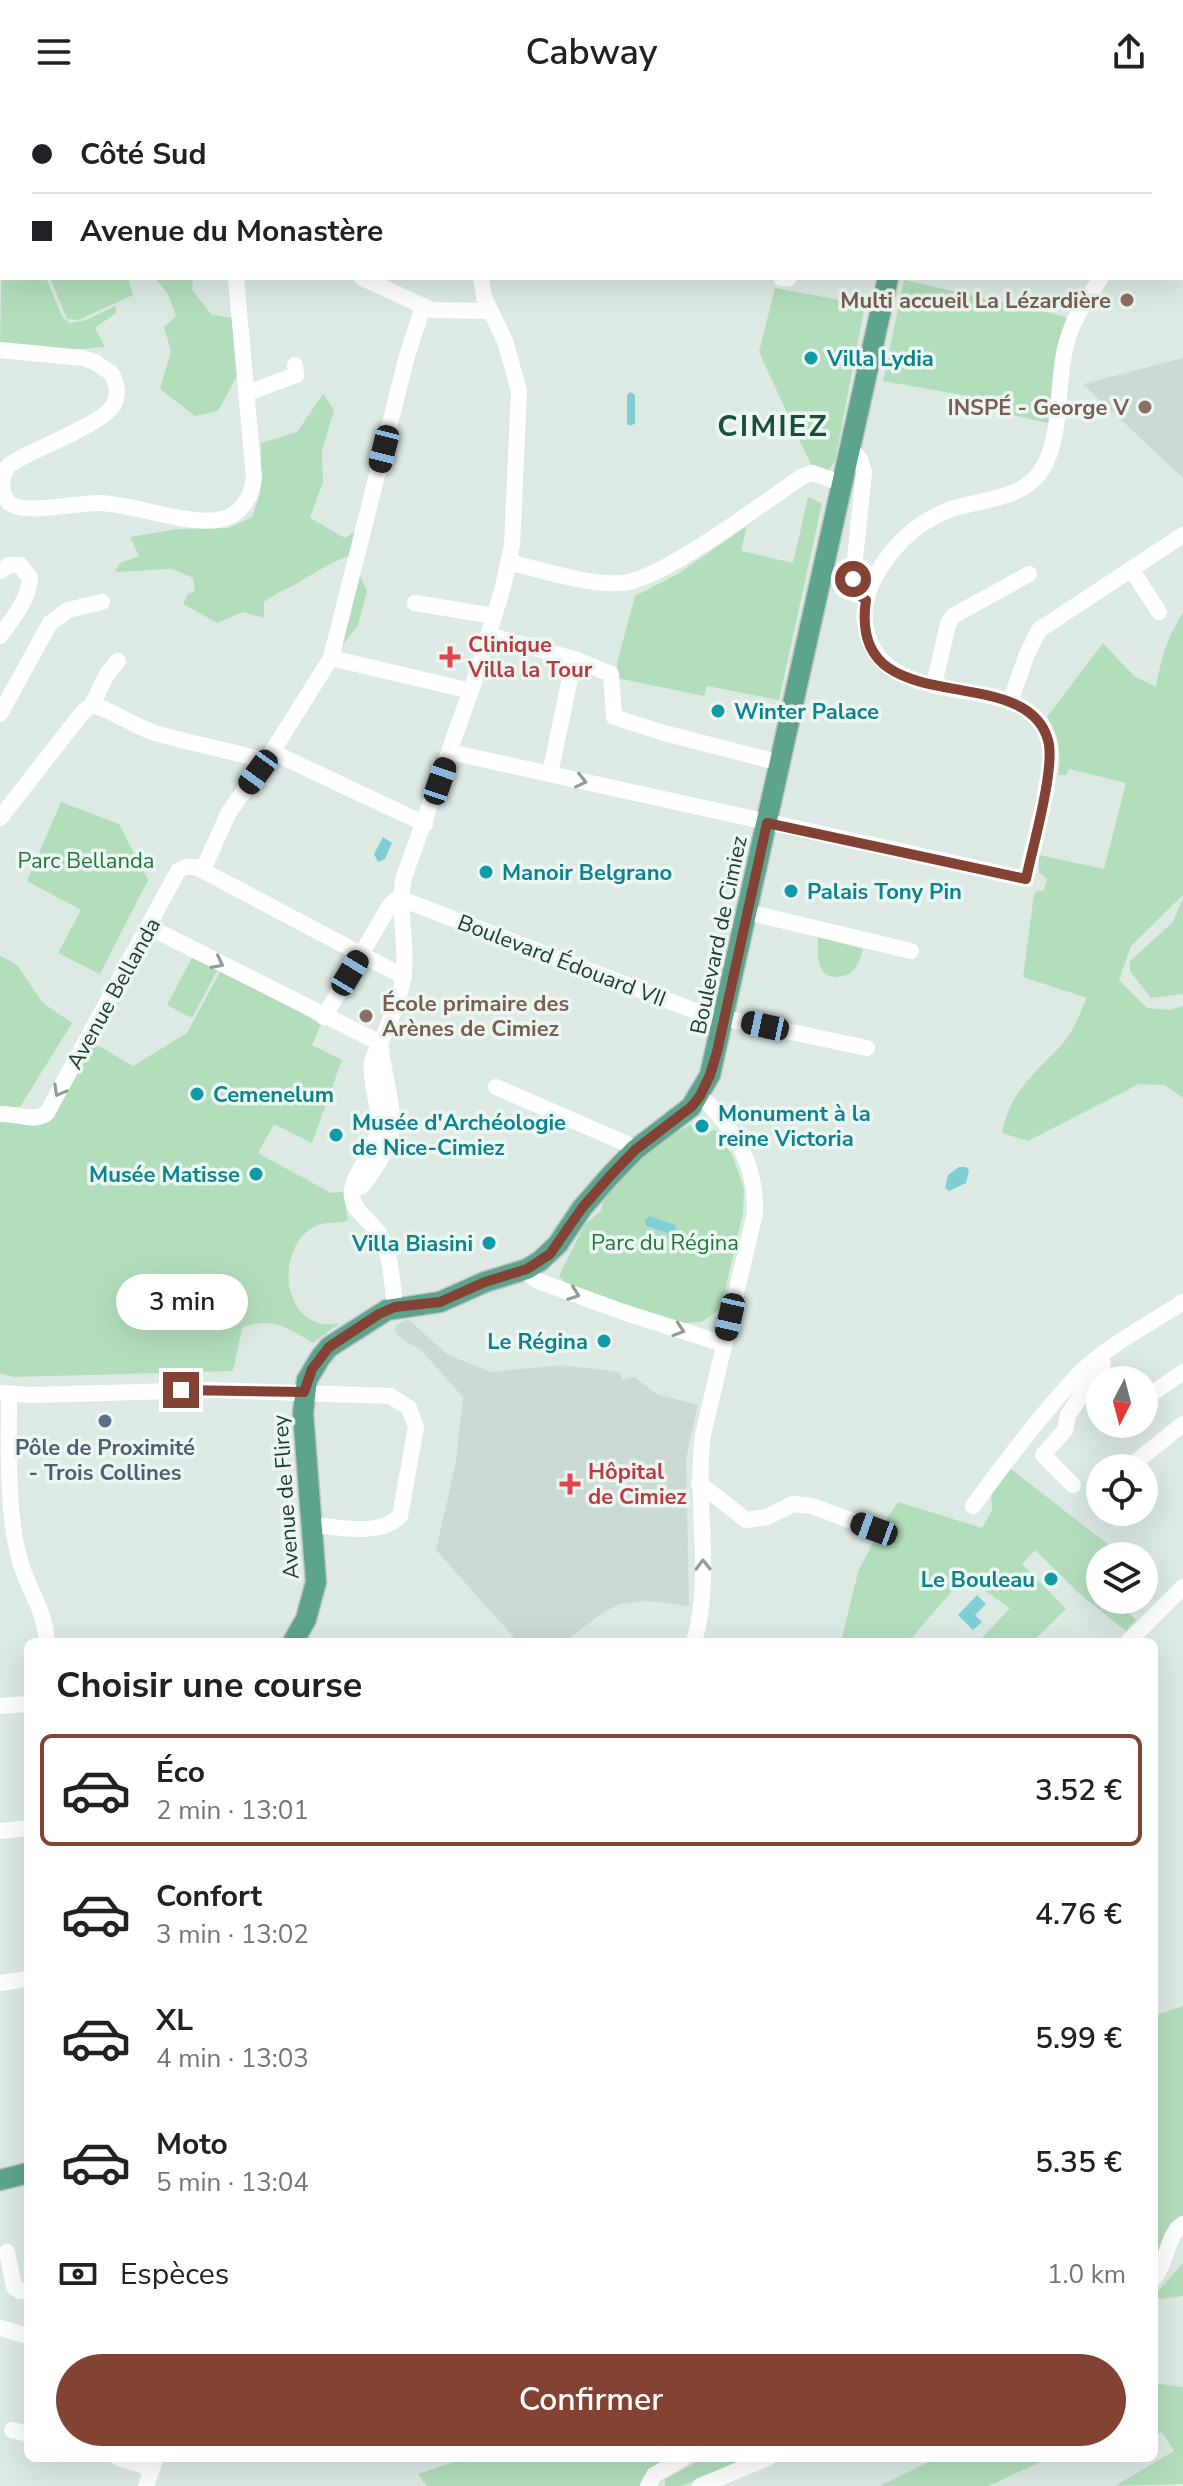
<!DOCTYPE html>
<html lang="fr">
<meta charset="utf-8">
<style>
:root{--surface:#fff;--page:#f2f2f2;--text:#202124;--muted:#757577;--line:#e0e0e0;--accent:#844234}
body{margin:0;font-family:"Nunito Sans",sans-serif;background:var(--page);color:var(--text);height:100vh;display:flex;flex-direction:column;font-size:30px;white-space:nowrap}
*{box-sizing:border-box;margin:0}
p{font-size:26px;color:var(--muted)}
.icon{flex:none;width:44px;height:44px;fill:none;stroke:currentColor;stroke-width:2;stroke-linecap:round;stroke-linejoin:round}
.map{position:relative;flex:1;overflow:hidden}
.panel{position:absolute;left:24px;top:1534px;width:1134px;height:824px;display:flex;flex-direction:column;background:var(--surface);border-radius:12px;box-shadow:0 8px 32px #0002}
.panel>*{flex:none}
.banner{position:absolute;left:0px;top:0px;width:1184px;height:176px;box-shadow:0 8px 32px #0002;display:grid;align-content:center;height:176px;padding:0 32px;background:var(--surface)}
.needle{width:52px;rotate:186deg}
.buttons{position:absolute;left:1086px;top:1262px;display:grid;gap:16px}
.buttons a{display:grid;place-items:center;width:72px;height:72px;border-radius:50%;background:var(--surface);box-shadow:0 8px 32px #0002;font-size:40px}
.end{position:absolute;width:36px;height:36px;margin:-18px;border:10px solid #844234;background:#fff;box-shadow:0 0 0 4px #fff}
.from{border-radius:50%}
.bubble{position:absolute;height:56px;border-radius:28px;background:var(--surface);box-shadow:0 8px 32px #0002;font-size:26px;font-weight:600;line-height:56px;text-align:center}
.car{position:absolute;width:24px;height:48px;margin:-24px -12px;border-radius:10px;box-shadow:0 0 6px 2px #0007;background:linear-gradient(#222 24%,#8ab4d8 0 40%,#222 0 76%,#8ab4d8 0 86%,#222 0)}
.banner b{display:flex;align-items:center;gap:28px;height:76px;font-size:30px}
.banner b+b{border-top:2px solid var(--line)}
.banner i{width:20px;height:20px;background:var(--text)}
ul{padding:0;list-style:none}
li{display:flex;align-items:center;gap:24px;height:112px;margin:0 16px 12px;padding:0 16px;border:4px solid transparent;border-radius:12px}
li div{flex:1}
li b{display:block;font-size:30px}
li em{font-style:normal;font-weight:600}
li.selected{border-color:var(--accent)}
li>.icon{width:72px;height:72px;stroke-width:1.5}
h2{padding:0 32px;font-size:36px;line-height:96px}
.pay{display:flex;align-items:center;gap:20px;height:88px;padding:0 32px;font-size:30px}
.pay p{margin-inline-start:auto}
.primary-button{display:flex;gap:16px;margin-top:auto;padding:16px 32px}
.primary-button a{flex:1;height:92px;border-radius:48px;background:var(--accent);color:#fff;font-size:32px;font-weight:600;line-height:92px;text-align:center}
header{display:flex;justify-content:space-between;align-items:center;height:104px;padding:0 32px;background:var(--surface);font-size:36px;font-weight:600}
.map>svg:first-child{display:block}
</style>
<header><svg class="icon" aria-label="menu" viewBox="0 0 24 24"><path d="M4 6h16M4 12h16M4 18h16"/></svg>Cabway<svg class="icon" aria-label="share" viewBox="0 0 24 24"><path d="M12 15V3M7 8l5-5 5 5M5 13v7h14v-7"/></svg></header>
<div class="map">
<svg width="1183" height="2382" viewBox="0 0 1183 2382">
<rect width="100%" height="100%" fill="#ddeae4"/>
<g fill="#cbdad2">
<polygon points="0,0 192,0 192,2 2,2 2,80"/>
<polygon points="1183,254 1183,374 1083,280"/>
<polygon points="408,1215 448,1251 491,1268 561,1261 620,1268 622,1276 635,1273 656,1290 698,1301 686,1354 689,1502 647,1497 620,1500 604,1508 564,1538 518,1538 436,1446 456,1357 463,1293 420,1245 408,1239 396,1229 395,1222"/>
</g>
<g fill="#b3debc">
<polygon points="192,0 358,0 361,2 192,2"/>
<polygon points="2,136 2,174 46,174 63,214 70,219 86,216 116,202 116,209 95,224 105,243 67,246 0,241"/>
<polygon points="50,174 128,174 133,191 78,216 67,215"/>
<polygon points="155,174 193,174 192,186 212,211 234,214 238,270 218,307 195,312 160,285 171,247 164,223 176,212 168,190"/>
<polygon points="904,176 1066,213 1057,259 1052,320 968,301 968,292 883,277"/>
<polygon points="775,184 865,201 835,357 828,367 812,363 759,248"/>
<path d="M323,290L334,306L322,347L323,378L310,414L345,434L357,426L351,451C330,459 322,465 304,475C289,485 280,486 264,498V514L243,508L217,519L183,500L187,491L195,487L193,474L172,465L115,468L120,459L139,452L130,433L178,425L228,424L252,413L260,390L261,339L297,328Z"/>
<polygon points="808,393 822,399 779,596 707,582 704,592 617,574 617,559 635,492 678,470 747,422 741,447 793,459"/>
<polygon points="359,470 367,487 358,521 342,542"/>
<path d="M1183,509V791L1131,842L1119,876L1147,904L1170,906L1183,902V994L1165,981L1139,980L1028,1037L1002,1029C1010,986 1037,968 1064,938C1074,927 1080,908 1087,894L1023,873L1034,790L1037,787H1044L1047,775L1039,768V751L1104,765L1126,679L1069,665L1066,671H1058C1062,648 1059,632 1047,613L1103,539L1134,572L1156,583C1161,555 1167,533 1183,509Z"/>
<polygon points="61,698 119,720 148,776 100,870 58,849 81,806 27,777"/>
<polygon points="1183,794 1183,890 1151,894 1130,867 1130,857 1173,818"/>
<path d="M818,833L863,845C861,851 859,859 856,863C849,874 829,877 822,866C816,857 818,843 818,833Z"/>
<polygon points="0,852 17,861 43,899 72,919 20,1003 0,1003"/>
<polygon points="193,852 218,865 192,914 167,901"/>
<path d="M221,866L321,920L312,941L342,956L312,1039L274,1020L258,1049L331,1089L343,1088L348,1116C337,1121 324,1116 312,1124C273,1148 283,1231 340,1219L313,1239C288,1224 270,1212 242,1224L233,1267L13,1273L0,1269V1016L36,1022L50,1018L92,938L133,962L187,929Z"/>
<polygon points="690,1021 699,1029 716,1026 733,1053 744,1085 743,1109 721,1204 702,1218 682,1219 609,1198 566,1180 559,1172 585,1120 601,1107 607,1082 640,1049"/>
<polygon points="1007,1362 1119,1449 1119,1452 1100,1452 1100,1496 1122,1496 1122,1503 1136,1516 1126,1527 1081,1491 1035,1446 1022,1460 1066,1505 1032,1538 978,1538 1010,1504 964,1473 908,1538 841,1538 858,1468 881,1423 898,1398 982,1424 992,1406 991,1387"/>
<polygon points="1183,1902 1183,2112 1171,2118 1154,2159 1154,1912"/>
<polygon points="1183,2159 1183,2192 1161,2195 1154,2192"/>
<polygon points="1154,2279 1183,2283 1183,2380 1115,2382 1174,2347 1162,2328 1154,2331"/>
<polygon points="465,2354 674,2354 644,2382 427,2382 418,2370"/>
<polygon points="705,2354 746,2354 682,2382 665,2382 665,2375"/>
<polygon points="937,2354 1049,2354 988,2382 880,2382"/>
</g>
<g fill="#7fcdd5">
<polygon points="630,288 635,291 635,319 631,322 627,320 627,291"/>
<polygon points="383,733 392,739 385,755 378,758 374,750"/>
<polygon points="959,1063 966,1063 969,1066 966,1079 949,1087 945,1084 948,1071"/>
<polygon points="650,1112 675,1121 676,1127 671,1130 646,1122 645,1116"/>
<polygon points="977,1491 986,1500 975,1511 982,1518 973,1526 958,1511"/>
</g>
<g fill="none" stroke-linecap="round" stroke-linejoin="round">
<defs>
<g id="major">
<polyline points="926,2 926,0"/>
<polyline points="293,1538 306,1515 316,1478 303,1309 307,1276 320,1254 329,1243 387,1206 440,1198 485,1178 527,1165 540,1157 558,1140 582,1104 610,1072 635,1046 691,1003 710,971 888,174"/>
<polyline points="0,2076 28,2069"/>
</g>
</defs>
<use href="#major" stroke="#bbc4c1" stroke-width="23"/>
<g stroke="#fff" stroke-width="16">
<polyline points="1143,0 1149,2"/>
<polyline points="537,2 538,0"/>
<polyline points="595,2 595,0"/>
<polyline points="724,2 724,0"/>
<polyline points="1182,31 1183,32"/>
<polyline points="0,88 2,89"/>
<polyline points="1182,105 1183,104"/>
<polyline points="362,174 432,206 489,207"/>
<polyline points="781,174 789,174"/>
<path d="M0,246L83,254L95,258L111,269C117,278 119,290 114,300C103,321 32,345 9,361C0,372 0,388 9,399C26,412 78,398 100,399C135,400 190,423 222,415C242,410 252,392 254,374L236,174"/>
<polyline points="247,289 296,271 295,261"/>
<polyline points="851,345 860,355 864,368 852,484 855,489 866,496"/>
<path d="M508,458C542,466 589,482 623,479C665,474 764,398 803,372L813,369L843,380"/>
<polyline points="1131,465 1159,508"/>
<path d="M0,467L9,461H20L30,474C28,497 13,514 0,532"/>
<polyline points="415,499 494,512"/>
<polyline points="488,531 574,555 611,570 614,613 664,629 781,659"/>
<polyline points="331,554 471,587"/>
<polyline points="934,581 948,520 953,512 1029,470"/>
<polyline points="1010,598 1027,550 1039,526 1183,431"/>
<polyline points="92,601 107,570 118,557"/>
<polyline points="0,610 50,519 68,506 102,498"/>
<polyline points="272,648 425,720"/>
<path d="M450,648L1026,775C1032,744 1055,667 1049,639C1032,563 900,610 870,538C865,525 863,510 866,497C869,479 880,463 891,449C907,429 925,415 949,406C979,395 1021,397 1041,367C1064,333 1055,276 1067,237C1074,213 1087,194 1101,174"/>
<polyline points="550,670 574,555"/>
<path d="M0,714L83,608L92,601C115,607 133,622 155,629C191,640 228,645 264,657"/>
<polyline points="200,765 206,759 229,708 272,648 331,554 407,252 423,203"/>
<polyline points="747,808 911,847"/>
<polyline points="149,823 380,939"/>
<polyline points="324,913 389,803 395,796 401,795 711,913 739,917 867,944"/>
<polyline points="496,983 627,1040 635,1046"/>
<path d="M0,1010C16,1009 33,1019 47,1009L178,767C186,761 191,762 200,765L404,873"/>
<path d="M361,1083C409,1024 389,1011 381,944"/>
<polyline points="527,1165 530,1171 538,1177 626,1209 724,1240"/>
<path d="M395,1203C392,1180 392,1153 380,1131C372,1117 354,1109 352,1092C349,1073 376,1048 378,1025C381,1002 369,980 372,958C374,950 379,942 382,935C392,913 402,890 404,865C407,835 397,804 404,773L474,578L503,483L512,441L519,287L505,237L484,193L481,174"/>
<path d="M0,1289L32,1291L211,1286L390,1292L409,1304L416,1323L400,1412C380,1433 339,1423 313,1421"/>
<path d="M9,1291C9,1342 6,1408 20,1457C29,1488 44,1503 47,1538"/>
<polyline points="1144,1295 1183,1268"/>
<polyline points="1128,1364 1183,1320"/>
<polyline points="699,1379 746,1416 767,1413 793,1400 812,1402 874,1425"/>
<polyline points="1073,1381 1043,1351 1065,1326 1068,1311 1103,1259"/>
<polyline points="1097,1397 1100,1395"/>
<path d="M973,1402C1006,1357 1039,1313 1077,1272C1104,1243 1150,1220 1183,1198"/>
<path d="M694,1538C714,1470 694,1400 703,1331L755,1109C757,1063 734,1022 700,992"/>
<polyline points="1128,1538 1183,1483"/>
<polyline points="0,1602 28,1600"/>
<polyline points="0,1727 28,1724"/>
<polyline points="0,1879 28,1875"/>
<polyline points="7,2148 14,2183 20,2187 28,2186"/>
<path d="M1154,2174C1167,2159 1167,2130 1183,2120"/>
<polyline points="0,2224 28,2232"/>
<polyline points="12,2326 28,2330"/>
<polyline points="118,2354 152,2364"/>
<polyline points="146,2382 155,2356"/>
<polyline points="648,2382 654,2371 684,2354"/>
<polyline points="700,2382 768,2354"/>
</g>
<use href="#major" stroke="#5da48e" stroke-width="20"/>
</g>
<defs><path id="oneway-chevron" d="M-2-3.5L2.5 0L-2 3.5" fill="none" stroke-width="1.6" stroke-linecap="round" stroke-linejoin="round" transform="scale(2)"/></defs>
<g stroke="#8e9d98">
<use href="#oneway-chevron" transform="translate(581 677) rotate(13)"/>
<use href="#oneway-chevron" transform="translate(218 859) rotate(27)"/>
<use href="#oneway-chevron" transform="translate(59 987) rotate(119)"/>
<use href="#oneway-chevron" transform="translate(574 1190) rotate(20)"/>
<use href="#oneway-chevron" transform="translate(679 1226) rotate(18)"/>
<use href="#oneway-chevron" transform="translate(703 1461) rotate(-91)"/>
</g>
<g fill="none" stroke-linecap="round" stroke-linejoin="round">
<path stroke="#844234" stroke-width="10" d="M181,1286L304,1288L312,1265L329,1243L379,1210L395,1203L440,1198L485,1178L527,1165L550,1150L582,1104L610,1072L635,1046L691,1003L700,992L710,971L717,948L767,719L1026,775C1032,745 1056,663 1048,636C1025,553 847,623 866,496L853,487V475"/>
</g>
<g fill="#8d6e63" stroke="#edf7f2" stroke-width="3">
<circle cx="1127" cy="196" r="8"/>
<circle cx="1145" cy="303" r="8"/>
<circle cx="366" cy="912" r="8"/>
</g>
<g fill="#0f9aa8" stroke="#edf7f2" stroke-width="3">
<circle cx="811" cy="254" r="8"/>
<circle cx="718" cy="607" r="8"/>
<circle cx="486" cy="768" r="8"/>
<circle cx="791" cy="787" r="8"/>
<circle cx="197" cy="990" r="8"/>
<circle cx="702" cy="1022" r="8"/>
<circle cx="336" cy="1031" r="8"/>
<circle cx="256" cy="1070" r="8"/>
<circle cx="489" cy="1139" r="8"/>
<circle cx="604" cy="1237" r="8"/>
<circle cx="1051" cy="1475" r="8"/>
</g>
<g fill="#e0444e" stroke="#edf7f2" stroke-width="3">
<path d="M446 541h8v8h8v8h-8v8h-8v-8h-8v-8h8z"/>
<path d="M566 1368h8v8h8v8h-8v8h-8v-8h-8v-8h8z"/>
</g>
<circle fill="#5c6f8a" stroke="#edf7f2" stroke-width="3" cx="105" cy="1317" r="8"/>
<g text-anchor="middle" stroke-width="7" stroke-linejoin="round" paint-order="stroke">
<g font-size="22" font-weight="bold" fill="#785e54" stroke="#edf7f2" text-anchor="end">
<text x="1111" y="204">Multi accueil La Lézardière</text>
<text x="1129" y="311">INSPÉ - George V</text>
<text x="382" y="907" text-anchor="start">École primaire des<tspan x="382" dy="25">Arènes de Cimiez</tspan></text>
</g>
<g font-size="22" font-weight="bold" fill="#0d838f" stroke="#edf7f2" text-anchor="start">
<text x="827" y="262">Villa Lydia</text>
<text x="734" y="615">Winter Palace</text>
<text x="502" y="776">Manoir Belgrano</text>
<text x="807" y="795">Palais Tony Pin</text>
<text x="213" y="998">Cemenelum</text>
<text x="718" y="1017">Monument à la<tspan x="718" dy="25">reine Victoria</tspan></text>
<text x="352" y="1026">Musée d'Archéologie<tspan x="352" dy="25">de Nice-Cimiez</tspan></text>
<text x="240" y="1078" text-anchor="end">Musée Matisse</text>
<text x="473" y="1147" text-anchor="end">Villa Biasini</text>
<text x="588" y="1245" text-anchor="end">Le Régina</text>
<text x="1035" y="1483" text-anchor="end">Le Bouleau</text>
</g>
<g font-size="22" font-weight="bold" fill="#be3a42" stroke="#edf7f2" text-anchor="start">
<text x="468" y="548">Clinique<tspan x="468" dy="25">Villa la Tour</tspan></text>
<text x="588" y="1375">Hôpital<tspan x="588" dy="25">de Cimiez</tspan></text>
</g>
<g font-size="22" fill="#25753f" stroke="#edf7f2">
<text x="86" y="764">Parc Bellanda</text>
<text x="665" y="1146">Parc du Régina</text>
</g>
<g font-size="22" fill="#1d3b31" stroke="#edf7f2">
<text transform="translate(718 831) rotate(-78)" y="8">Boulevard de Cimiez</text>
<text transform="translate(562 856) rotate(21)" y="8">Boulevard Édouard VII</text>
<text transform="translate(113 889) rotate(-61)" y="8">Avenue Bellanda</text>
<text transform="translate(285 1393) rotate(-94)" y="8">Avenue de Flirey</text>
</g>
<g font-size="22" font-weight="bold" fill="#4e5e75" stroke="#edf7f2">
<text x="105" y="1351">Pôle de Proximité<tspan x="105" dy="25">- Trois Collines</tspan></text>
</g>
<g font-size="30" font-weight="bold" letter-spacing="2" fill="#184e3e" stroke="#edf7f2">
<text x="773" y="332">CIMIEZ</text>
</g>
</g>
</svg>
<div class="buttons">
<a><svg class="needle" viewBox="-14 -14 28 28"><path d="M0-13l5 13h-10z" fill="#e53935"/><path d="M0 13l5-13h-10z" fill="#757577"/></svg></a>
<a><svg class="icon" aria-label="locate" viewBox="0 0 24 24"><circle cx="12" cy="12" r="6"/><path d="M12 2v4M12 18v4M2 12h4M18 12h4"/></svg></a>
<a><svg class="icon" aria-label="layers" viewBox="0 0 24 24"><path d="M12 4l9 5-9 5-9-5zM3 14l9 5 9-5"/></svg></a>
</div>
<i class="end from" style="left:853px;top:475px"></i>
<i class="end" style="left:181px;top:1286px"></i>
<div class="bubble" style="left:116px;top:1170px;width:132px">3 min</div>
<i class="car" style="left:384px;top:345px;rotate:194deg"></i>
<i class="car" style="left:258px;top:668px;rotate:216deg"></i>
<i class="car" style="left:440px;top:677px;rotate:19deg"></i>
<i class="car" style="left:350px;top:869px;rotate:31deg"></i>
<i class="car" style="left:765px;top:922px;rotate:282deg"></i>
<i class="car" style="left:730px;top:1213px;rotate:193deg"></i>
<i class="car" style="left:874px;top:1425px;rotate:290deg"></i>
<div class="banner">
<b><i class="from"></i>Côté Sud</b>
<b><i></i>Avenue du Monastère</b>
</div>
<section class="panel">
<h2>Choisir une course</h2>
<ul>
<li class="selected"><svg class="icon" aria-label="car" viewBox="0 0 24 24"><path d="M5 17H2v-5l4-1 3-4h7l3 4 3 1v5h-3M9 17h6M6 11h13"/><circle cx="7" cy="17" r="2"/><circle cx="17" cy="17" r="2"/></svg><div><b>Éco</b><p>2 min · 13:01</p></div><em>3.52 €</em></li>
<li><svg class="icon" aria-label="car" viewBox="0 0 24 24"><path d="M5 17H2v-5l4-1 3-4h7l3 4 3 1v5h-3M9 17h6M6 11h13"/><circle cx="7" cy="17" r="2"/><circle cx="17" cy="17" r="2"/></svg><div><b>Confort</b><p>3 min · 13:02</p></div><em>4.76 €</em></li>
<li><svg class="icon" aria-label="car" viewBox="0 0 24 24"><path d="M5 17H2v-5l4-1 3-4h7l3 4 3 1v5h-3M9 17h6M6 11h13"/><circle cx="7" cy="17" r="2"/><circle cx="17" cy="17" r="2"/></svg><div><b>XL</b><p>4 min · 13:03</p></div><em>5.99 €</em></li>
<li><svg class="icon" aria-label="car" viewBox="0 0 24 24"><path d="M5 17H2v-5l4-1 3-4h7l3 4 3 1v5h-3M9 17h6M6 11h13"/><circle cx="7" cy="17" r="2"/><circle cx="17" cy="17" r="2"/></svg><div><b>Moto</b><p>5 min · 13:04</p></div><em>5.35 €</em></li>
</ul>
<div class="pay"><svg class="icon" aria-label="cash" viewBox="0 0 24 24"><path d="M3 7h18v10H3z"/><circle cx="12" cy="12" r="2"/></svg>Espèces<p>1.0 km</p></div>
<div class="primary-button"><a>Confirmer</a></div>
</section>
</div>
